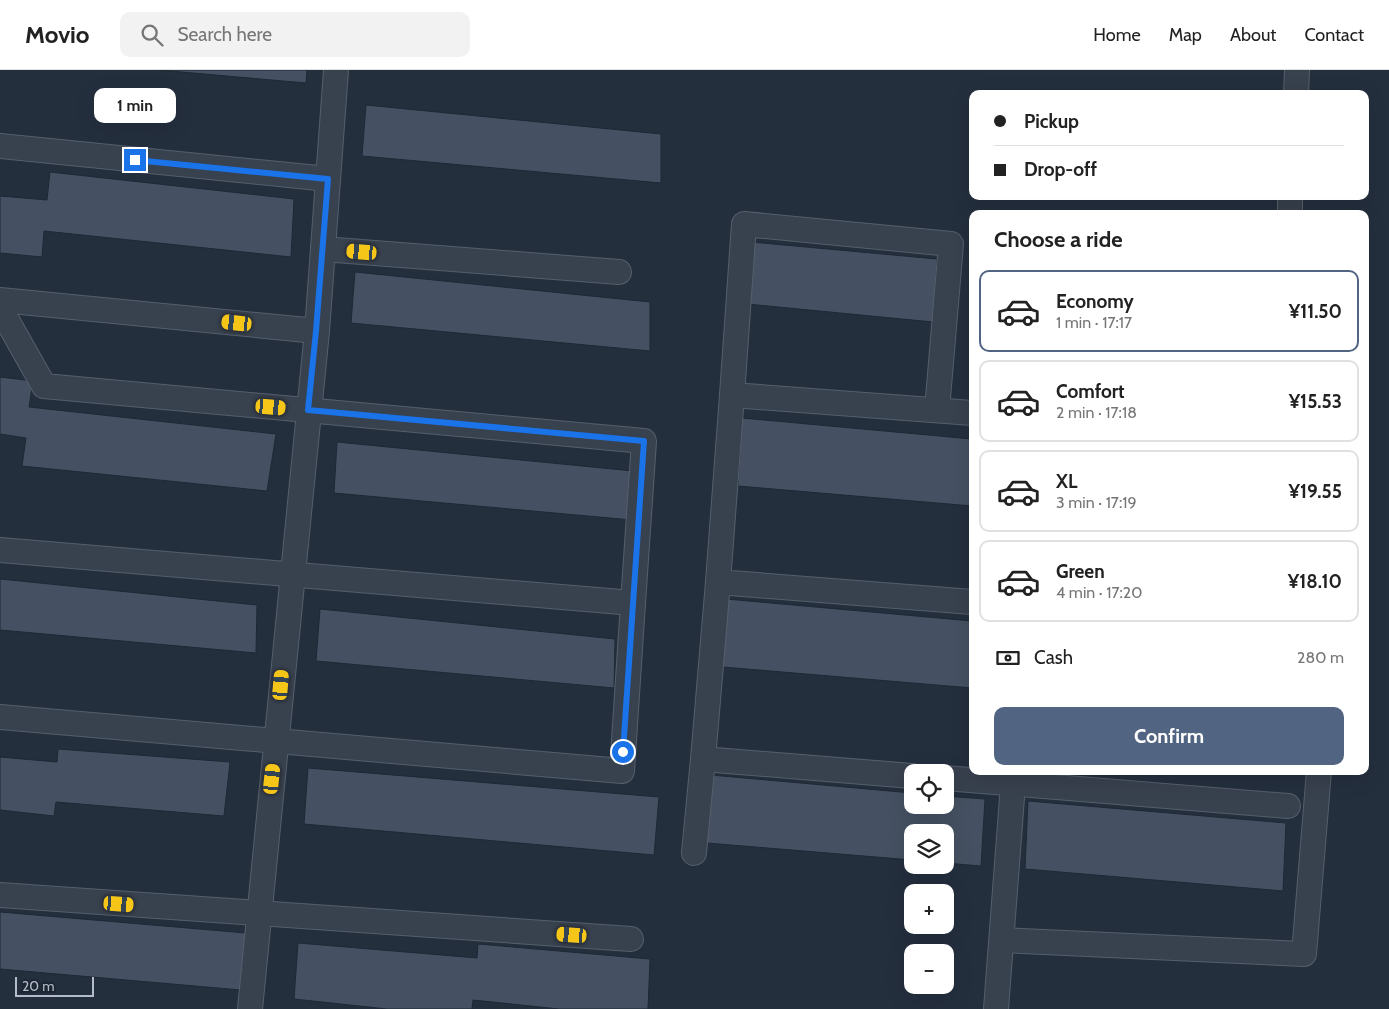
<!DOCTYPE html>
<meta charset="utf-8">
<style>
:root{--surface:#fff;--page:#f2f2f2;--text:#222;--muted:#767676;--line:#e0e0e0;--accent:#516482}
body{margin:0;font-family:Cabin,sans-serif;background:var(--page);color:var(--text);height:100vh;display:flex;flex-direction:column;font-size:19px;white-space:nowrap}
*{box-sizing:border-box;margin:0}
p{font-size:16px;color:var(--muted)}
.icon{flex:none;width:28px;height:28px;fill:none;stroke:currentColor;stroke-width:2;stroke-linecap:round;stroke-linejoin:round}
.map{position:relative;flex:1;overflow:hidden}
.sheet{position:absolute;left:969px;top:140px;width:400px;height:565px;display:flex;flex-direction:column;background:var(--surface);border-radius:10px;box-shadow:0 5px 20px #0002}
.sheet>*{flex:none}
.hud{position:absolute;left:969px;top:20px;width:400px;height:110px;border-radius:10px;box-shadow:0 5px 20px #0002;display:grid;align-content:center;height:110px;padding:0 25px;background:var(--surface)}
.buttons{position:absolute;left:904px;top:694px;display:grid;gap:10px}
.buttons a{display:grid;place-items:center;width:50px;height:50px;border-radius:10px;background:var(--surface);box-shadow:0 5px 20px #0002;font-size:25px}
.scale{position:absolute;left:15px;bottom:12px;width:79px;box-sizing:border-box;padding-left:5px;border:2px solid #b4bcc9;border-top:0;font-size:14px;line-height:18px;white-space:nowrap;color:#b4bcc9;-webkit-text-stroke:4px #1d2633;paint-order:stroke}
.end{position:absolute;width:22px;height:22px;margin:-11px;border:6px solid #1a73e8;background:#fff;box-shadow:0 0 0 2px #fff}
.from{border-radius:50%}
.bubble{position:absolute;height:35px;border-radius:10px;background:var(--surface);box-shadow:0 5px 20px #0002;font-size:16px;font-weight:800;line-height:35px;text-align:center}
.car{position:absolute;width:15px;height:30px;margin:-15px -8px;border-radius:6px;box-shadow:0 0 4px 1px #0007;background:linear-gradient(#f5c518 24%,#345 0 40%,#f5c518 0 76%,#345 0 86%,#f5c518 0)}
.hud b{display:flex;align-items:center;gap:18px;height:48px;font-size:19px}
.hud b+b{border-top:1px solid var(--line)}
.hud i{width:12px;height:12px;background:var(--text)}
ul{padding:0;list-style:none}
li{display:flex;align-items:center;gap:15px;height:82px;margin:0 10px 8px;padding:0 15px;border:2px solid var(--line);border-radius:10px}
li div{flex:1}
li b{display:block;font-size:19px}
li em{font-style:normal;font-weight:800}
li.current{border-color:var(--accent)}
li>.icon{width:45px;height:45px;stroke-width:1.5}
h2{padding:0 25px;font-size:22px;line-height:60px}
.pay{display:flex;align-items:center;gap:12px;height:55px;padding:0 25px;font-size:19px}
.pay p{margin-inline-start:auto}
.primary-button{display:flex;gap:10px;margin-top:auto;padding:10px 25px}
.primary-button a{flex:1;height:58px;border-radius:10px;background:var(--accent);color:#fff;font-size:20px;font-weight:800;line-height:58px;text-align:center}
header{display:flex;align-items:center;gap:30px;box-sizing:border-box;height:70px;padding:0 25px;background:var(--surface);border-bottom:1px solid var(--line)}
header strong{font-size:24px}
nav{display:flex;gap:28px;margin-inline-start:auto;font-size:18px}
.search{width:350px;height:45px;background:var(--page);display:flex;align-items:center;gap:12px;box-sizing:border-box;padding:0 18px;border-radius:10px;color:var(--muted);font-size:19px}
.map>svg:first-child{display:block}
</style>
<header>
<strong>Movio</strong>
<div class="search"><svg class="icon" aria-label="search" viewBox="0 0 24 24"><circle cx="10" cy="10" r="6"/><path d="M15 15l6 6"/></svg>Search here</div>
<nav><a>Home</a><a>Map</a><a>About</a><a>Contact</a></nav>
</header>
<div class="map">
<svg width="1389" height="939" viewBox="0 0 1389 939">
<rect width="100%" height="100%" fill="#242f3e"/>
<g fill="#455162" stroke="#1f2835">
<polygon points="159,0 307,0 306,13"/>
<polygon points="366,35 661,64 661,113 362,86"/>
<polygon points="50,102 294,129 291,187 44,161 42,187 0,183 0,126 47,130"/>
<polygon points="751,172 937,189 933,252 747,234"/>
<polygon points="355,202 650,232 650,281 351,253"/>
<polygon points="0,307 33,311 29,337 276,364 267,421 22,396 26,368 0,364"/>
<polygon points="742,348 972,369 972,436 738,416"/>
<polygon points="337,372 633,401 632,450 334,423"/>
<polygon points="0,509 257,535 256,583 0,560"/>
<polygon points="726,529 972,551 972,618 723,597"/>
<polygon points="320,539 615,569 614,618 316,591"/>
<polygon points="58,679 230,692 224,746 56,732 54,746 0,740 0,687 57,692"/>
<polygon points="308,698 659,727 654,785 304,754"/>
<polygon points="711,705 912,723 912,735 945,735 945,726 985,729 981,796 945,793 945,762 912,762 912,790 707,773"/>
<polygon points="1028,731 1286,753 1283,821 1025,799"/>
<polygon points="0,842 246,863 241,920 0,899"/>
<polygon points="298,873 477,888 478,874 650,889 648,939 559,939 473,930 472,939 387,939 294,929"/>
</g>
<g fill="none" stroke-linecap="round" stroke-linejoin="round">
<defs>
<g id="minor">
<polyline points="1296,24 1297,0"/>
<polyline points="0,76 328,109"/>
<polyline points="1290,144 1290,126"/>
<polyline points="323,179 619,202"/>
<polyline points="0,230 317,261"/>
<polyline points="0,238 44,316 644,371 633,533"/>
<polyline points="732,325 744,154 951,174 937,340"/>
<polyline points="972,343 732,325 718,512 972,532"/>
<polyline points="0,480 633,533 622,701 0,647"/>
<polyline points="718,512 703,689 912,706"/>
<polyline points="945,708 1288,736"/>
<polyline points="694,783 703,689"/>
<polyline points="0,825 631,869"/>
<polyline points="1002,870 1304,884 1319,701"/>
<polyline points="250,939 317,261 336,0"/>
<polyline points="996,939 1014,701"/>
</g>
</defs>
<use href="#minor" stroke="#565f6c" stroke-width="26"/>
<use href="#minor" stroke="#38414e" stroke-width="24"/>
</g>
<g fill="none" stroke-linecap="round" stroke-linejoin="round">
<polyline stroke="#1a73e8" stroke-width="6" points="135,90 328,109 316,261 308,340 644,371 623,682"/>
</g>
</svg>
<div class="buttons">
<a><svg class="icon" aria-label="locate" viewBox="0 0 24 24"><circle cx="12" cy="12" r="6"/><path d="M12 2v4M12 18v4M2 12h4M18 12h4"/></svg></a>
<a><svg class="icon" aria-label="layers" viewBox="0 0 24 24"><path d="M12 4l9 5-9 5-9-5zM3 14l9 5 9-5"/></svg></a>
<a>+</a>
<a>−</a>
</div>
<div class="scale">20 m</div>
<i class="end from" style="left:623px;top:682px"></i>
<i class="end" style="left:135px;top:90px"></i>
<div class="bubble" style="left:94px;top:18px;width:82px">1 min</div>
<i class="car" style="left:362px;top:182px;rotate:275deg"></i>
<i class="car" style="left:237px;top:253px;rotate:276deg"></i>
<i class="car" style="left:271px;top:337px;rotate:95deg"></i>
<i class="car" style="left:281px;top:615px;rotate:5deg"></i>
<i class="car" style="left:272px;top:709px;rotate:6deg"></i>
<i class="car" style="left:119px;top:834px;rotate:94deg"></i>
<i class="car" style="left:572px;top:865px;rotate:274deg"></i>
<div class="hud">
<b><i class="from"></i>Pickup</b>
<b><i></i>Drop-off</b>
</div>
<section class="sheet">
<h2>Choose a ride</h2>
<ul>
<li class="current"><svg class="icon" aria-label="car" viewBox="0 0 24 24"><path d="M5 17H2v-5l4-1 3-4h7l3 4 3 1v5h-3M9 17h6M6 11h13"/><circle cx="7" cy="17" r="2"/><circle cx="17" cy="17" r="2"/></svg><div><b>Economy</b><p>1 min · 17:17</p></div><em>¥11.50</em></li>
<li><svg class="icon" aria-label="car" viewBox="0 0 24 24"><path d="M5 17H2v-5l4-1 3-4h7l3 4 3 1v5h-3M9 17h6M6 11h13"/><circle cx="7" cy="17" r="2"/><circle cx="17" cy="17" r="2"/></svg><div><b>Comfort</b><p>2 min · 17:18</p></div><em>¥15.53</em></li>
<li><svg class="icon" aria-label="car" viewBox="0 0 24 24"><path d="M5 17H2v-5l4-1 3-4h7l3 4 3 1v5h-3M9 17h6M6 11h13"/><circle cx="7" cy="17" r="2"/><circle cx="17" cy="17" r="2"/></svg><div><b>XL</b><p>3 min · 17:19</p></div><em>¥19.55</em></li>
<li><svg class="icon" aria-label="car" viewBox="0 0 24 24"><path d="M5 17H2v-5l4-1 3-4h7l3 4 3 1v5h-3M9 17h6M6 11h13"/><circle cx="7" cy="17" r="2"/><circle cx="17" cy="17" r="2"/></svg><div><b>Green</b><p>4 min · 17:20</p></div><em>¥18.10</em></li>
</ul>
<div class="pay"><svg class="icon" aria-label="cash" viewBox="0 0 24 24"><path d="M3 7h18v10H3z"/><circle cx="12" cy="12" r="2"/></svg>Cash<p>280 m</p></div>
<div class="primary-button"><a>Confirm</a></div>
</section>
</div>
